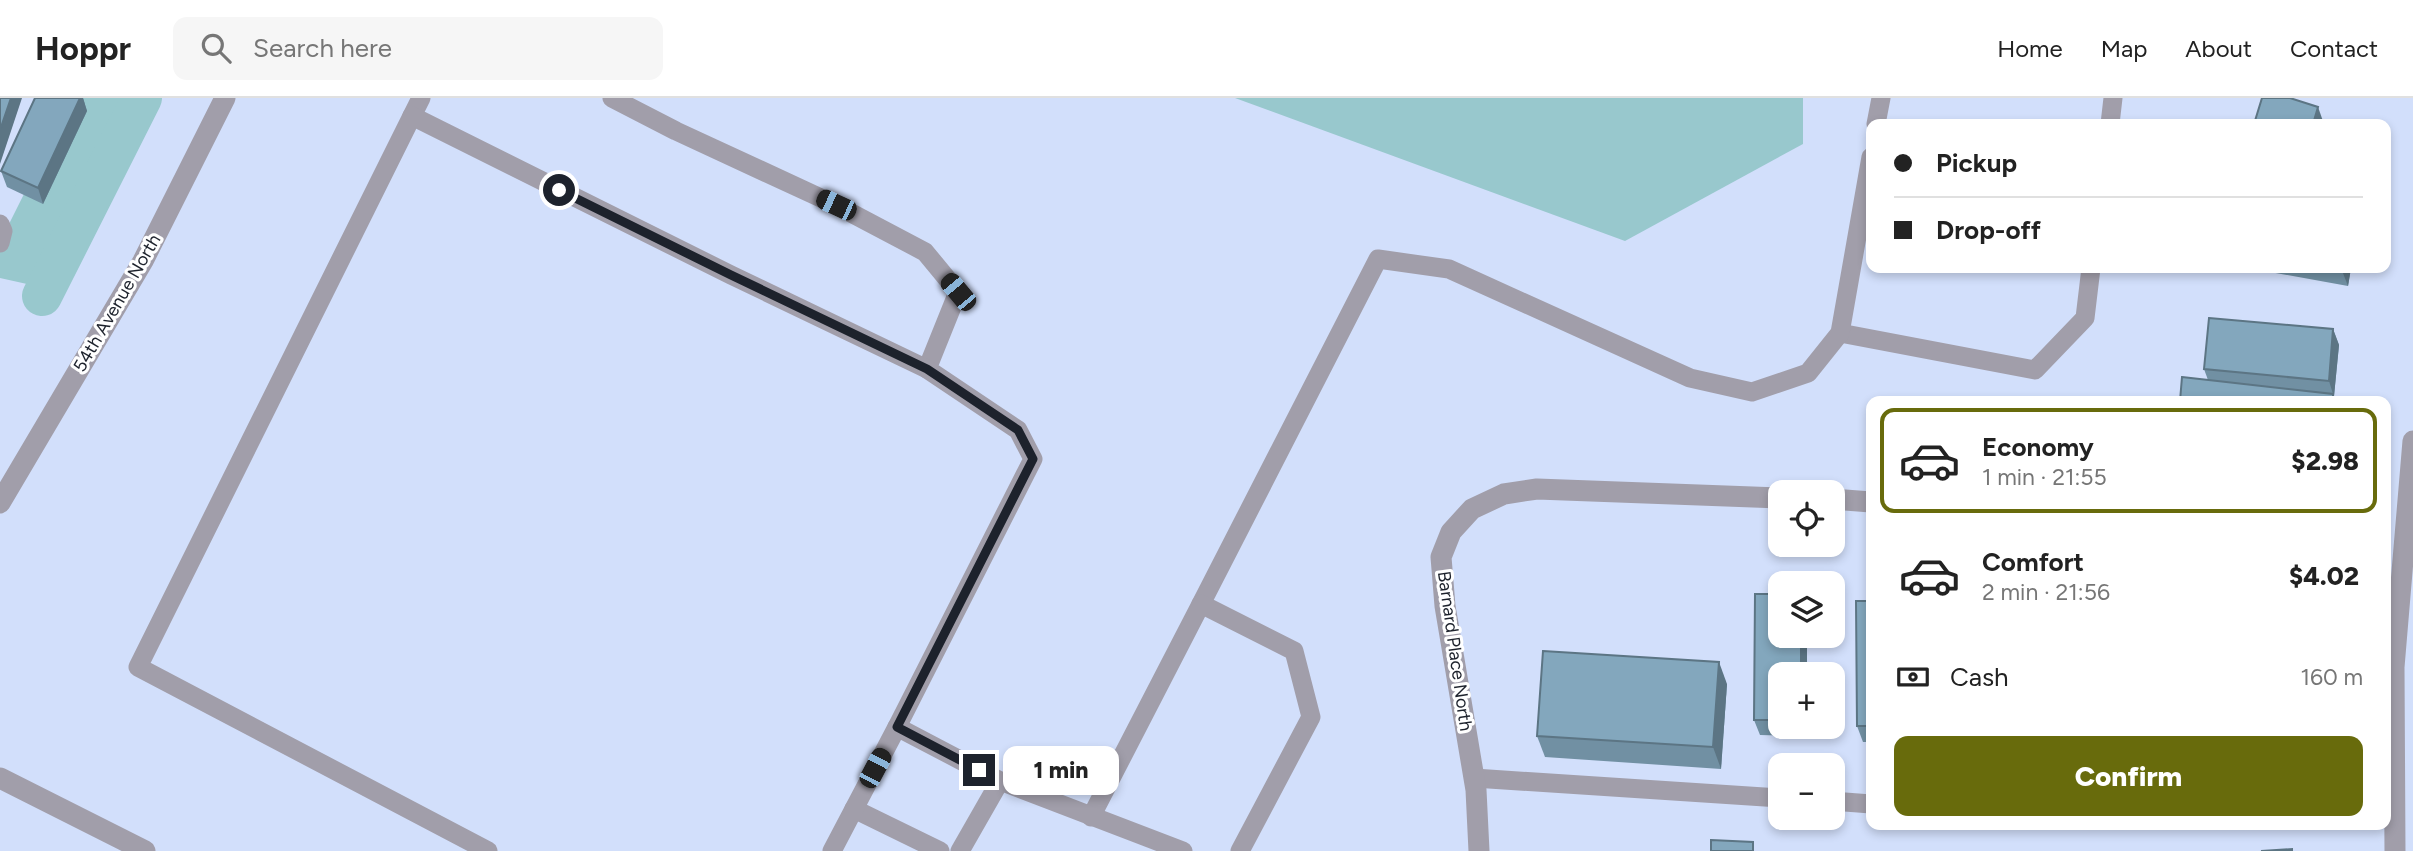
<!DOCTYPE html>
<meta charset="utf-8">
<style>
:root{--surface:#fff;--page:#f6f6f6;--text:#222;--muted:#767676;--line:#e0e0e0;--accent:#686b0c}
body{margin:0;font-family:Figtree,sans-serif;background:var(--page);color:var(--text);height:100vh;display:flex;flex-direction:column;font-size:26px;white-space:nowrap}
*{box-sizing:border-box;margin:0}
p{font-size:23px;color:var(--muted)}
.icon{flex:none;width:38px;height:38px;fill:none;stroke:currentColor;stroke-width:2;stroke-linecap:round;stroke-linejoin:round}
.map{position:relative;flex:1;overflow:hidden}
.side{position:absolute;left:1866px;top:298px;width:525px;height:434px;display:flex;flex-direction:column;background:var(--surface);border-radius:14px;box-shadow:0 4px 10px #0003}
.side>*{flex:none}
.banner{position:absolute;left:1866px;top:21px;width:525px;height:154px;border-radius:14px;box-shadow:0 4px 10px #0003;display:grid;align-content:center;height:154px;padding:0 28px;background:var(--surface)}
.fabs{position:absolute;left:1768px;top:382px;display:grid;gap:14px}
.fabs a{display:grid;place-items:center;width:77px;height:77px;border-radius:14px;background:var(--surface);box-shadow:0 4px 10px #0003;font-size:35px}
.end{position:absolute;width:32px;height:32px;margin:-16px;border:9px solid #1d222c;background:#fff;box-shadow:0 0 0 4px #fff}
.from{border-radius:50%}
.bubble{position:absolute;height:49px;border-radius:14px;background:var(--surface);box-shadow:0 4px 10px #0003;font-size:23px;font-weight:800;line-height:49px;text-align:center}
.car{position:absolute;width:21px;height:42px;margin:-21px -10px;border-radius:9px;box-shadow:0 0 5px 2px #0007;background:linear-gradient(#222 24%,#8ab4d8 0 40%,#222 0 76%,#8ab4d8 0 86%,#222 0)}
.banner b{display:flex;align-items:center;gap:24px;height:66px;font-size:26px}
.banner b+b{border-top:2px solid var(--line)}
.banner i{width:18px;height:18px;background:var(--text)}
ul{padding:12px 0 0;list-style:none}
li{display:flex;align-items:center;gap:21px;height:105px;margin:0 14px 10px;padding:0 14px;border:4px solid transparent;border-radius:14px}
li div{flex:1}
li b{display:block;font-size:26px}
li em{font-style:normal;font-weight:800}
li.active{border-color:var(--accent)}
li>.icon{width:63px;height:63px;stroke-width:1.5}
.pay{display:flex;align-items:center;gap:18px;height:77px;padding:0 28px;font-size:26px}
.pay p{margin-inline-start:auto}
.cta{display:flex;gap:14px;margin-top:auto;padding:14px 28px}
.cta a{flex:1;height:80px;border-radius:14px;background:var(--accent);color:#fff;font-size:28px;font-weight:800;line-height:80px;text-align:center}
header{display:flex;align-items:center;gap:42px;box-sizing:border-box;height:98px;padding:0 35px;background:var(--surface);border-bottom:2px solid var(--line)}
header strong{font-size:33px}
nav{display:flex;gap:38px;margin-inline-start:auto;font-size:24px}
.search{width:490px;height:63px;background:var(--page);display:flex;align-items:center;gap:18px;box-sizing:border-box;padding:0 24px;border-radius:14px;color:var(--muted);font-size:26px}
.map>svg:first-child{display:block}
</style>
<header>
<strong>Hoppr</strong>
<div class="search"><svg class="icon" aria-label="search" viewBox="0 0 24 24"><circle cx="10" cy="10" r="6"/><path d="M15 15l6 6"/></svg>Search here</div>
<nav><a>Home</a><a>Map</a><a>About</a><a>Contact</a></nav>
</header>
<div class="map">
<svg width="2413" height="753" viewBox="0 0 2413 753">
<rect width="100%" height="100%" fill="#d2dffb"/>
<g fill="#98c8cd">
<polygon points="72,0 149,0 27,186 0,180 0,144"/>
<polygon points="1235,0 1803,0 1803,46 1625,143"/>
</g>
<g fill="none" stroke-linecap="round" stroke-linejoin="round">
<polyline stroke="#98c8cd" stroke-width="40" points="42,198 142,0"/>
<g stroke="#a19eaa" stroke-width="19">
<polyline points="612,0 676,33 836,107 925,154 958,194 927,271 1018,332 1033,361 897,629 1000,683"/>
<polyline points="412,18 421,0"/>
<polyline points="1876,26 1881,0"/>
<polyline points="2110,26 2113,0"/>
<polyline points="0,126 3,133 0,145"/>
<polyline points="1840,235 2035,272 2085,220 2091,170"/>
<polyline points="1201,506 1378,161 1449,171 1690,280 1752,294 1808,275 1840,235 1871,59"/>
<polyline points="1474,680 1780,700"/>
<polyline points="1832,703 1871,706"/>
<polyline points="854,711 940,753"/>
<polyline points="1091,719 1201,506 1294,553 1311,619 1240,753"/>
<polyline points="488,753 138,569 412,18 731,177 927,271"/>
<polyline points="832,753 897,629"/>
<polyline points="960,753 1000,683 1183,753"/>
</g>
<g stroke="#a19eaa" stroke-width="21">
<polyline points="1832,401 1871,404"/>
<polyline points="1479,753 1476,692 1445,508 1441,459 1451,434 1472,411 1504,396 1537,391 1780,400"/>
<polyline points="2395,753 2394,569 2413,343"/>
</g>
<g stroke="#a19eaa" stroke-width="21">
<polyline points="0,405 143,163 225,0"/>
<polyline points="0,680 145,753"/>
</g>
</g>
<g fill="#7190a3">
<polygon points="35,0 83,0 87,13 43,106 7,89 1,73"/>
<polygon points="2248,170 2351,170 2348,188"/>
<polygon points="2333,231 2339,247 2334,298 2208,282 2204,271"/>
<polygon points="1755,496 1780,496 1780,537 1807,537 1807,576 1780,576 1780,628 1806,628 1806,638 1760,637 1754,622"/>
<polygon points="1871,503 1871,644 1863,644 1857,628"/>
<polygon points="1727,586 1721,671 1545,659 1537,638"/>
</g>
<g fill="#5c7584">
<polygon points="11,0 22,0 0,66 0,32"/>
<polygon points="80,0 83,0 87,13 43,106 38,90"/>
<polygon points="2318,9 2324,26 2313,26"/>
<polygon points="2341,170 2351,170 2348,188"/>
<polygon points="2333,231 2339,247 2334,298 2336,303 2333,303 2333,296 2329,283"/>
<rect x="1801" y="537" width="6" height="39"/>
<polygon points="1719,564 1727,586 1721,671 1713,649"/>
<polygon points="1803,628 1806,628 1806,638"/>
</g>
<g fill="#83a7bd" stroke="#5c7584" stroke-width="2">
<polygon points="0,0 11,0 0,32"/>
<polygon points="35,0 80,0 38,90 1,73"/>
<polygon points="2262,0 2290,0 2318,9 2313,26 2254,26"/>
<polygon points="2209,220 2333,231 2329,283 2204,271"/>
<polygon points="2182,279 2333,296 2333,303 2180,303"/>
<polygon points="1755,496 1780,496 1780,537 1801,537 1801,576 1780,576 1780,622 1754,622"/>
<polygon points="1856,503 1871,503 1871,628 1857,628"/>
<polygon points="1543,553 1719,564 1713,649 1537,638"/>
<polygon points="1711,742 1753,744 1753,753 1711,753"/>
<polygon points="2292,751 2292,753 2261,753"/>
</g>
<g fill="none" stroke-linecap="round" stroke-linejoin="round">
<polyline stroke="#1d222c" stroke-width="9" points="559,92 731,177 927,271 1018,332 1033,361 897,629 979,672"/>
</g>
<g text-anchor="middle" stroke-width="6" stroke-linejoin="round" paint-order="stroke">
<g font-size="18" fill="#1d222c" stroke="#fff">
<text transform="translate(117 205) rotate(-60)" y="6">54th Avenue North</text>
<text transform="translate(1455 553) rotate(82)" y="6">Barnard Place North</text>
</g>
</g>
</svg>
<div class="fabs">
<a><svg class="icon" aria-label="locate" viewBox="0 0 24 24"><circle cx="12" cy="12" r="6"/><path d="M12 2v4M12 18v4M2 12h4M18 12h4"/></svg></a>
<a><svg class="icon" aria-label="layers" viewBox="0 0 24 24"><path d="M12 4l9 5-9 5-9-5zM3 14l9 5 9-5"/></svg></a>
<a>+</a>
<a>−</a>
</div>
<i class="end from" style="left:559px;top:92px"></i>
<i class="end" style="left:979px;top:672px"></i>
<div class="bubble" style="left:1003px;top:648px;width:116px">1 min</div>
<i class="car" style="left:836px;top:107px;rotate:295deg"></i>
<i class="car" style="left:958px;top:194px;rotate:320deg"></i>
<i class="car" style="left:875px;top:670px;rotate:28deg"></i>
<div class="banner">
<b><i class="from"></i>Pickup</b>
<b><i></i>Drop-off</b>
</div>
<section class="side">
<ul>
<li class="active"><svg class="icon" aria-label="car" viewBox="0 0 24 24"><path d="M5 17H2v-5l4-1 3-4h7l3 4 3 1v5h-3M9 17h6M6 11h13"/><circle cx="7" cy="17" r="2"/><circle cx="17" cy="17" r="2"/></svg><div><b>Economy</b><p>1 min · 21:55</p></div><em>$2.98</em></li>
<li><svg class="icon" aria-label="car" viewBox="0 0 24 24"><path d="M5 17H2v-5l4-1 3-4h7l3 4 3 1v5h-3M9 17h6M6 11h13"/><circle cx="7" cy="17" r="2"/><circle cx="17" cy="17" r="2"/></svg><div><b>Comfort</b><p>2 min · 21:56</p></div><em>$4.02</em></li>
</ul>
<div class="pay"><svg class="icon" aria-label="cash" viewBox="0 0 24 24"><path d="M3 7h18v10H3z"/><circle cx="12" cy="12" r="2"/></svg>Cash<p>160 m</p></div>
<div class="cta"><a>Confirm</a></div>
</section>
</div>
